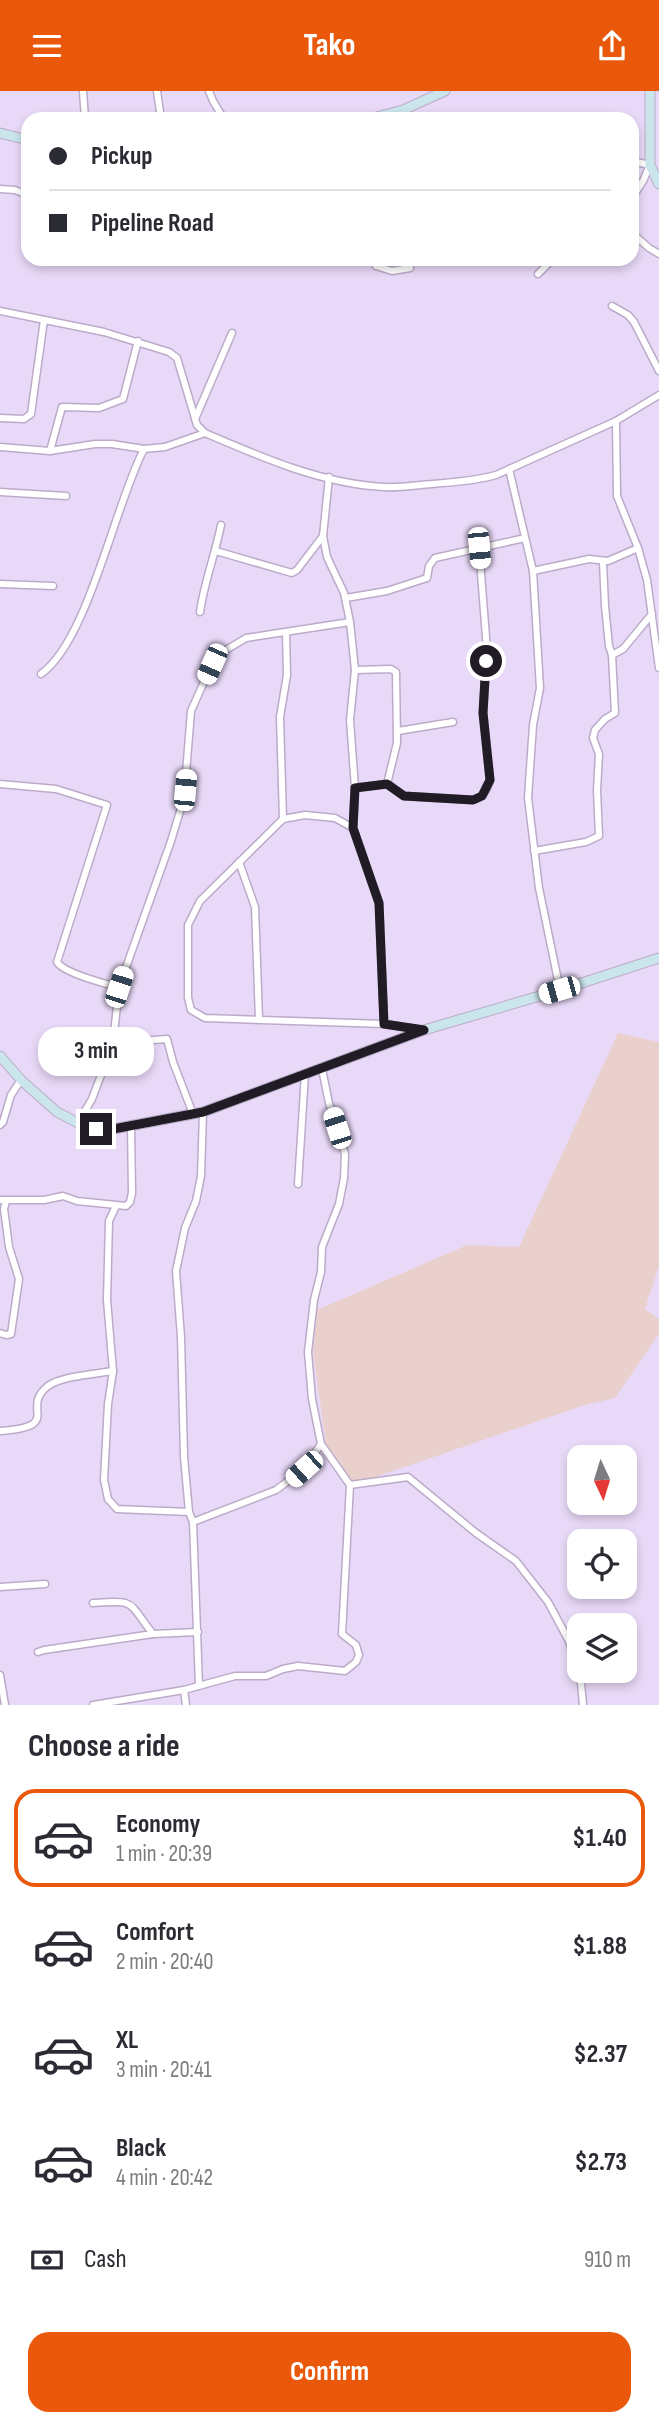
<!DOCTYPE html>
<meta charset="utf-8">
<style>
:root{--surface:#fff;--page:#f7f7f7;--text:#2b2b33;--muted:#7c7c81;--line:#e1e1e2;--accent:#ea580c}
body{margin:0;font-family:"Sofia Sans Condensed",sans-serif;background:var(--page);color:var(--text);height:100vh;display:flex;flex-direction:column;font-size:26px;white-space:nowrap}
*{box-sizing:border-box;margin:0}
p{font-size:23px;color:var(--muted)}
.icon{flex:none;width:38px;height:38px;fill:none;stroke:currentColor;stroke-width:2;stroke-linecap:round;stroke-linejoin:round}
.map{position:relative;height:1614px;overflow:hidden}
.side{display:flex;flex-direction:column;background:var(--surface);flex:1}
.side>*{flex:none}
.guide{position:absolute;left:21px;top:21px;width:618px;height:154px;border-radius:21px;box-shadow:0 4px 10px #0003;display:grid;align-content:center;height:154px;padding:0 28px;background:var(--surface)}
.needle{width:46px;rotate:176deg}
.buttons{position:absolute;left:567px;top:1354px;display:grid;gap:14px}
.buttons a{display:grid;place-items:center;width:70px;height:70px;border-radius:14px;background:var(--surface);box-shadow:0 4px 10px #0003;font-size:35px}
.end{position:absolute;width:32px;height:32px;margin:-16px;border:9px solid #211b26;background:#fff;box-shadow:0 0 0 4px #fff}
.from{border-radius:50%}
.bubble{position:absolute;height:49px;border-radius:21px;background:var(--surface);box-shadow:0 4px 10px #0003;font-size:23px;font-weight:700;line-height:49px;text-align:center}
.car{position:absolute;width:21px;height:42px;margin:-21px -10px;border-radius:9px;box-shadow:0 0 5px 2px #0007;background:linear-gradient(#fff 24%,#345 0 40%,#fff 0 76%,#345 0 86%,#fff 0)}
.guide b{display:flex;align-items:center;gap:24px;height:66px;font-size:26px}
.guide b+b{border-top:2px solid var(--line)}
.guide i{width:18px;height:18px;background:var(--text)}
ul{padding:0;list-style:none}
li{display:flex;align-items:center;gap:21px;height:98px;margin:0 14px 10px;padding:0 14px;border:4px solid transparent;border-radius:21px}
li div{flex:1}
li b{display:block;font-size:26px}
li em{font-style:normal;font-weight:700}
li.active{border-color:var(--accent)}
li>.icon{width:63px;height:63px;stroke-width:1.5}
h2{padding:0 28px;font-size:32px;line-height:84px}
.pay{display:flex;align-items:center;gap:18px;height:77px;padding:0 28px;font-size:26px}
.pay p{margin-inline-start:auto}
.primary-button{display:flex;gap:14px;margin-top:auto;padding:14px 28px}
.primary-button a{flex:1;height:80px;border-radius:21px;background:var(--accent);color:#fff;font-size:28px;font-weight:700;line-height:80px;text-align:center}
header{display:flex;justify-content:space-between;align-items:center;height:91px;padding:0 28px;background:var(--accent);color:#fff;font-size:32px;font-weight:700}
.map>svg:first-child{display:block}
</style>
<header><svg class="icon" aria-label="menu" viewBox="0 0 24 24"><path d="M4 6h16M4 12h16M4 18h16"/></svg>Tako<svg class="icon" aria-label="share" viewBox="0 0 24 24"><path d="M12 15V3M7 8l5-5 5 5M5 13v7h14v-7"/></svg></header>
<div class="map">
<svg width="659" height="1614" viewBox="0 0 659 1614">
<rect width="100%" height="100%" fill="#e9d9f8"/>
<polygon fill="#ead0cd" points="618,942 659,951 659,1175 645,1218 659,1228 659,1243 615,1307 585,1314 352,1394 326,1353 313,1261 317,1219 467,1154 519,1156"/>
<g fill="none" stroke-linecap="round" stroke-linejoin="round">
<defs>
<g id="street">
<polyline points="83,0 85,28"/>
<polyline points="157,0 161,28"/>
<polyline points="209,0 213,10 224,28"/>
<polyline points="632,70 650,74 643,90 632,107"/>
<polyline points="0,98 15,99 28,104"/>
<polyline points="632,142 649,157 659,163"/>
<polyline points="371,168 376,175 392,180 410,177 408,168"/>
<polyline points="538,183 553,168"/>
<polyline points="612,215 628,224 634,231 659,280"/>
<path d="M0,220L104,241L169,261L177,267L197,334L205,342C261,366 322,393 384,396C400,397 416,394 432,393C454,391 475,390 496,384L616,330L659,304"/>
<polyline points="0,327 24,328 31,323 44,229"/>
<polyline points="195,328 232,242"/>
<polyline points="616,330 617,405 638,457 647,489 659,577"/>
<polyline points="0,356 50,360 95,353 112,353 144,358"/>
<polyline points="50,360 62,316 99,317 123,308 138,250"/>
<polyline points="509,378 533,480 540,597 533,634 528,707 539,797 560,899"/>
<polyline points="329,386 323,445 327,466 344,502 350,531 355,579 350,629 355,697 353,737 379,812 384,933"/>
<polyline points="0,401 66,405"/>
<polyline points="216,460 292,482 297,479 323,445"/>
<polyline points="533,480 589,468 608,470 638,457"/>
<polyline points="0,493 53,495"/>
<polyline points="346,507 387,500 427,487 429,475 435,467 525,447"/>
<path d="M200,521C204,492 215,464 221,434"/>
<polyline points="612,564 623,558 652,523"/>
<path d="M41,583C88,550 115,413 144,358L165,356L205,342"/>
<polyline points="398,640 453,631"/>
<path d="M0,693L56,698L107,714L57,871C64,882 105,893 119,896"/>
<path d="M387,693L404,705L473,709C484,706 487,699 490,689L483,622L487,559L479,457"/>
<polyline points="355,697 387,693 397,652 396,581 391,578 355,579"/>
<polyline points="283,728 280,626 287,584 286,541"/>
<polyline points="353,737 335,727 305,724 283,728 200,810 188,834 188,907 191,919 205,927 384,933 423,939"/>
<polyline points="534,760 586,751 599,745 597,699 599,663 593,647 595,639 605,628 615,622 612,564 609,555 605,515 603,471"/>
<polyline points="239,771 255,816 259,928"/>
<polyline points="113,952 167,948 173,971 193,1023"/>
<polyline points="322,978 329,1012 345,1063 344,1087 339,1113 322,1156 321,1181 314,1209 308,1261 312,1308 321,1353 350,1394 408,1386 476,1442 516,1470 548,1511 569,1550 581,1592 583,1614"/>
<polyline points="78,1032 92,1008 113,952 119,896 171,750 184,707 191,620 212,573 221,562 246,547 350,531"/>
<polyline points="0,1034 3,1031 11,1004 21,989"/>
<polyline points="298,1093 305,983"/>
<polyline points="0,1109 44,1109 63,1105 77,1110 126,1115 130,1111 132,1102 131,1034"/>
<polyline points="116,1115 109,1130 107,1209 113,1280 108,1313 104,1389 108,1408 117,1418 189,1421"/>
<polyline points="0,1242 6,1244 11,1243 19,1188 9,1156 4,1118 6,1110"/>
<path d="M0,1340C65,1335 19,1318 48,1295C62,1285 95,1283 113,1280"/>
<polyline points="193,1431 276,1399 304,1378 321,1353"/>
<polyline points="0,1496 45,1493"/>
<path d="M93,1512C137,1509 127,1510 153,1543"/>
<polyline points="38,1561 44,1559 153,1543 198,1541"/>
<polyline points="0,1584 5,1614"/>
<polyline points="199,1595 193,1431 189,1421 184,1366 181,1246 176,1180 185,1137 196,1110 201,1085 203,1021"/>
<polyline points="184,1599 186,1614"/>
<polyline points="93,1614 184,1599 235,1585 266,1585 283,1578 298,1575 345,1580 356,1571 359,1564 356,1554 342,1543 350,1394"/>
</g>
<g id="secondary">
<polyline points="650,0 650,74 659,93"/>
<polyline points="369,28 403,19 445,0"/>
<polyline points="0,42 28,49"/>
<polyline points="0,965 21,989 57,1021 78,1032 108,1039 203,1021 424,939 560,899 659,867"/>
</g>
</defs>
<use href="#street" stroke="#bbabc9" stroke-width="9"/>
<use href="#secondary" stroke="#bbabc9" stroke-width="11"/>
<use href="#street" stroke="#fff" stroke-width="6"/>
<use href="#secondary" stroke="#cbe5ec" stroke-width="9"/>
</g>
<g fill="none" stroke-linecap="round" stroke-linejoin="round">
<polyline stroke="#211b26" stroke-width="9" points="96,1038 108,1039 203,1021 424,939 384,933 379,812 353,737 355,697 387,693 404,705 473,709 482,705 490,689 483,622 486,570"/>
</g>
</svg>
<div class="buttons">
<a><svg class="needle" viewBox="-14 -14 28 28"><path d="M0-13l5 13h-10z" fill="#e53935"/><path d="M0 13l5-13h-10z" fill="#7c7c81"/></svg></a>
<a><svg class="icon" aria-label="locate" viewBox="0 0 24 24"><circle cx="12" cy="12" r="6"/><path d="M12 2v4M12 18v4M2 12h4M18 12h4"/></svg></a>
<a><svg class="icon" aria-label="layers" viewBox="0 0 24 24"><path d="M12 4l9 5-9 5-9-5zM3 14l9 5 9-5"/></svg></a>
</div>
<i class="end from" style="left:486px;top:570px"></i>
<i class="end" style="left:96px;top:1038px"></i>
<div class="bubble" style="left:38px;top:936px;width:116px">3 min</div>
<i class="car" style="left:479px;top:457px;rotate:175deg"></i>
<i class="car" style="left:212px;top:573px;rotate:204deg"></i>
<i class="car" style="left:185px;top:699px;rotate:5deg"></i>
<i class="car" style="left:119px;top:896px;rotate:18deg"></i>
<i class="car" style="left:559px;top:899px;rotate:254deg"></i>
<i class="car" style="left:337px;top:1037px;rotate:342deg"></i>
<i class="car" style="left:304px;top:1378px;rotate:228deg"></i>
<div class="guide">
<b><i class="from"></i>Pickup</b>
<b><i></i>Pipeline Road</b>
</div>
</div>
<section class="side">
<h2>Choose a ride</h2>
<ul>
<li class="active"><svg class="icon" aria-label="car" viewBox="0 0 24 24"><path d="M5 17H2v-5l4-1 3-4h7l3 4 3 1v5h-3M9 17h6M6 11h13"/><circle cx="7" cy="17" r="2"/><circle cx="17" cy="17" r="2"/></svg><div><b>Economy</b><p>1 min · 20:39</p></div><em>$1.40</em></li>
<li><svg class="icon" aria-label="car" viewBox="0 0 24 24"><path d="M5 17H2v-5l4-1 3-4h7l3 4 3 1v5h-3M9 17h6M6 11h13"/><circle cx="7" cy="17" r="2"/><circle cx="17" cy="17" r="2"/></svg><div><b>Comfort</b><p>2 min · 20:40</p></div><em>$1.88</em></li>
<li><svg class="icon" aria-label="car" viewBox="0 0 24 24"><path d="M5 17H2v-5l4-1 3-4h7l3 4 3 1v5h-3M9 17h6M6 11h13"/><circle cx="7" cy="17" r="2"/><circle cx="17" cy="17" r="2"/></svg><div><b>XL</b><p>3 min · 20:41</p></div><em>$2.37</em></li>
<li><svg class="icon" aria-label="car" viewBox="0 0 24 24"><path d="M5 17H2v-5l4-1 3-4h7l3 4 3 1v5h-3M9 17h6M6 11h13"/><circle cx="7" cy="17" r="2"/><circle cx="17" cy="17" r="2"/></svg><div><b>Black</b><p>4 min · 20:42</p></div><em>$2.73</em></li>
</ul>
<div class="pay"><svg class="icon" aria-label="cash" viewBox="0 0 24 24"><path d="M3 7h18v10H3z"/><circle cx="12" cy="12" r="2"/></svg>Cash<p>910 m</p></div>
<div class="primary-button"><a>Confirm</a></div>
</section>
